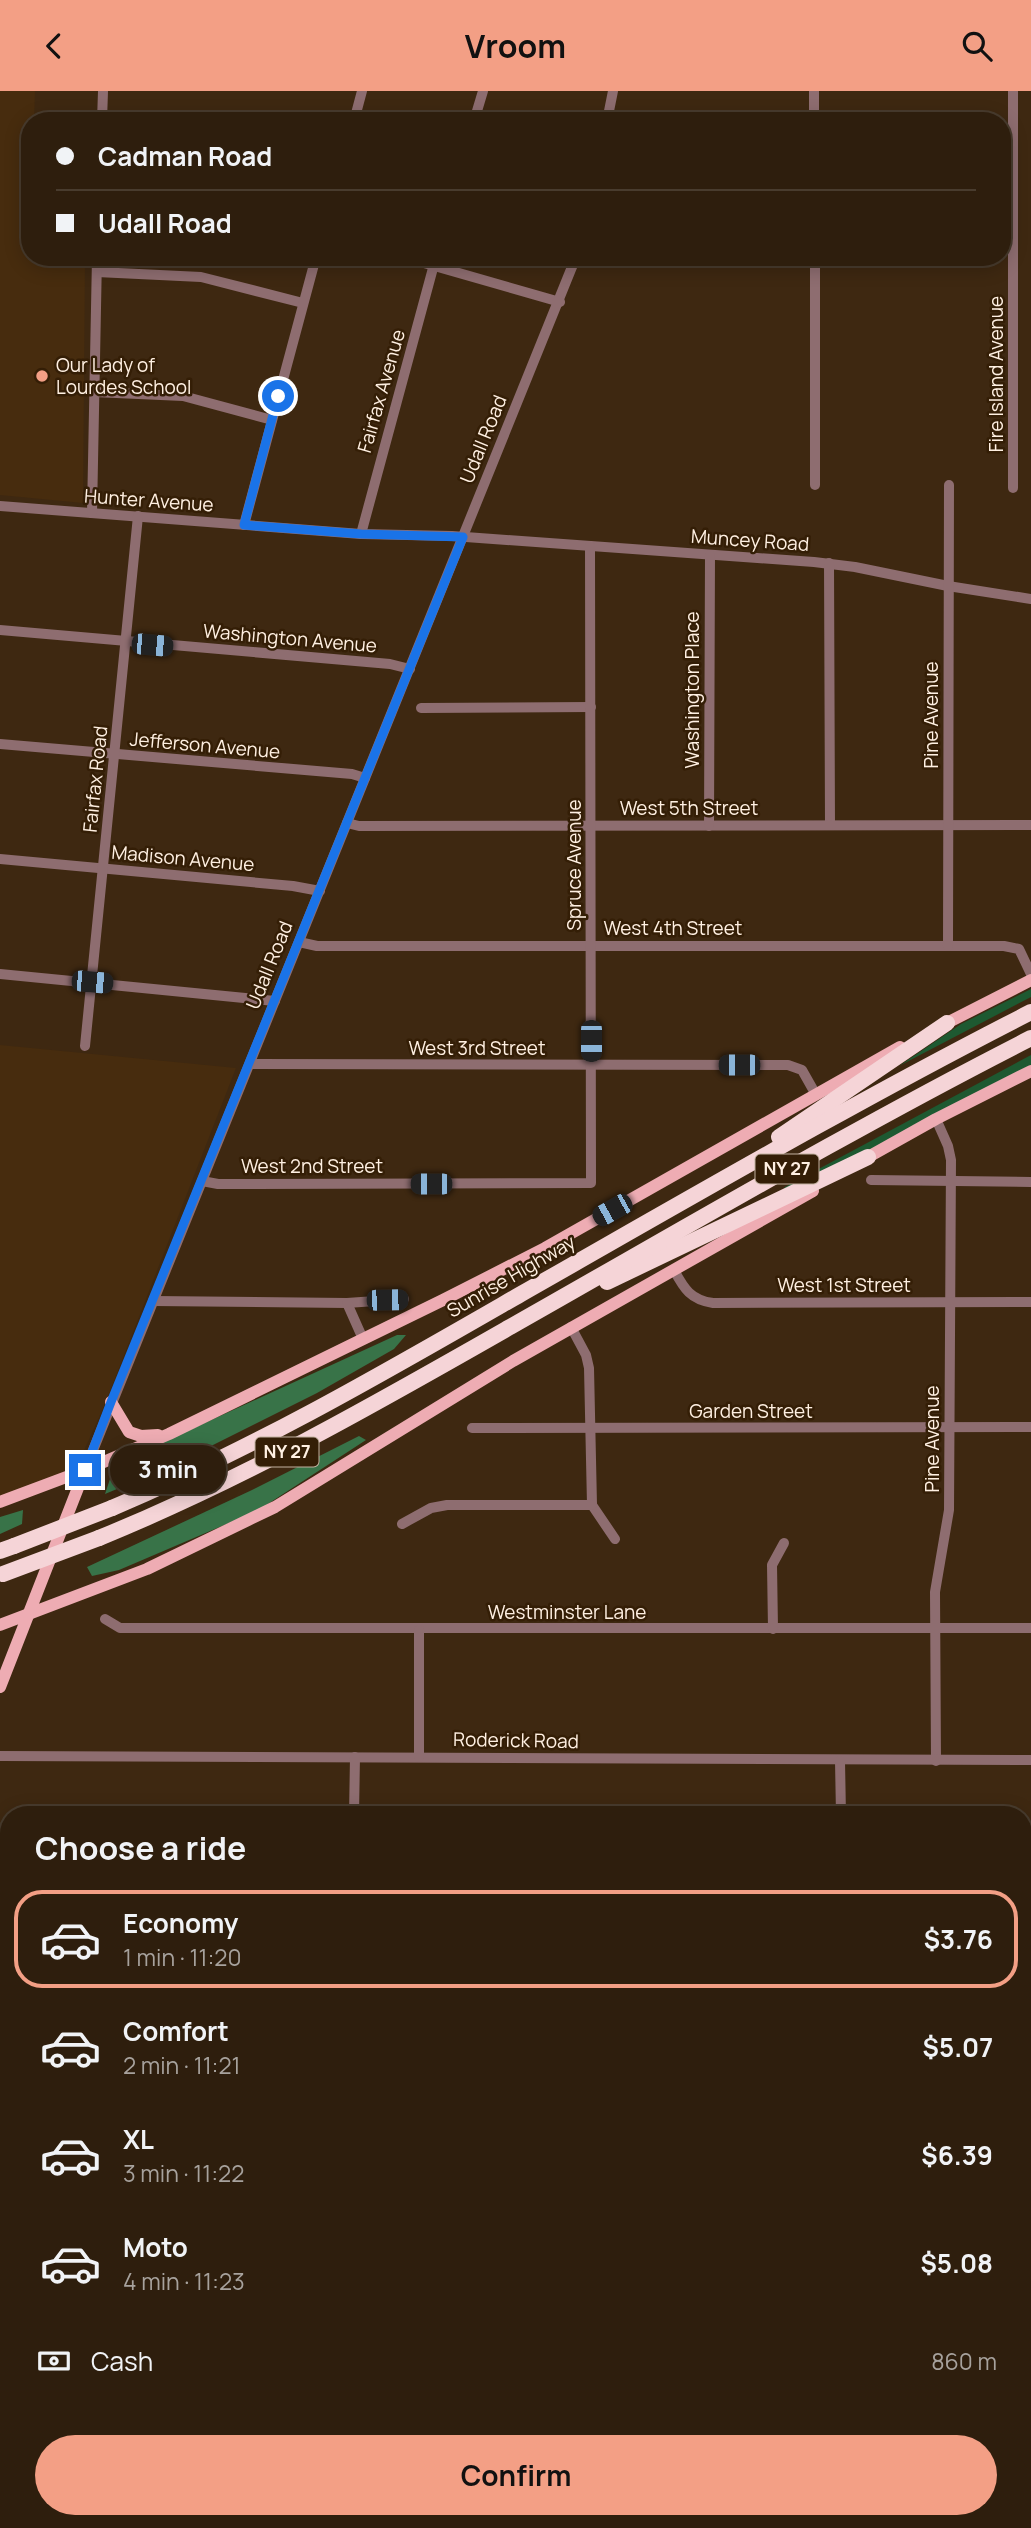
<!DOCTYPE html>
<meta charset="utf-8">
<style>
:root{--surface:#2e1e0d;--page:#362716;--text:#f1f3f6;--muted:#a7a29d;--line:#493c2e;--accent:#f39f85}
body{margin:0;font-family:Manrope,sans-serif;background:var(--page);color:var(--text);height:100vh;display:flex;flex-direction:column;font-size:26px;white-space:nowrap}
*{box-sizing:border-box;margin:0}
p{font-size:23px;color:var(--muted)}
.icon{flex:none;width:38px;height:38px;fill:none;stroke:currentColor;stroke-width:2;stroke-linecap:round;stroke-linejoin:round}
.map{position:relative;flex:1;overflow:hidden}
.sheet{position:absolute;left:0px;top:1715px;width:1032px;height:723px;display:flex;flex-direction:column;background:var(--surface);border-radius:28px 28px 0 0;box-shadow:0 4px 18px #0003,0 0 0 2px var(--line)}
.sheet>*{flex:none}
.banner{position:absolute;left:21px;top:21px;width:990px;height:154px;border-radius:28px;box-shadow:0 4px 18px #0003,0 0 0 2px var(--line);display:grid;align-content:center;height:154px;padding:0 35px;background:var(--surface)}
.end{position:absolute;width:32px;height:32px;margin:-16px;border:9px solid #1a73e8;background:#fff;box-shadow:0 0 0 4px #fff}
.from{border-radius:50%}
.bubble{position:absolute;height:49px;border-radius:24px;background:var(--surface);box-shadow:0 4px 18px #0003,0 0 0 2px var(--line);font-size:23px;font-weight:700;line-height:49px;text-align:center}
.car{position:absolute;width:21px;height:42px;margin:-21px -10px;border-radius:9px;box-shadow:0 0 5px 2px #0007;background:linear-gradient(#222 24%,#8ab4d8 0 40%,#222 0 76%,#8ab4d8 0 86%,#222 0)}
.banner b{display:flex;align-items:center;gap:24px;height:66px;font-size:26px}
.banner b+b{border-top:2px solid var(--line)}
.banner i{width:18px;height:18px;background:var(--text)}
ul{padding:0;list-style:none}
li{display:flex;align-items:center;gap:21px;height:98px;margin:0 14px 10px;padding:0 21px;border:4px solid transparent;border-radius:28px}
li div{flex:1}
li b{display:block;font-size:26px}
li em{font-style:normal;font-weight:700}
li.on{border-color:var(--accent)}
li>.icon{width:63px;height:63px;stroke-width:1.5}
h2{padding:0 35px;font-size:32px;line-height:84px}
.pay{display:flex;align-items:center;gap:18px;height:77px;padding:0 35px;font-size:26px}
.pay p{margin-inline-start:auto}
.button{display:flex;gap:14px;margin-top:auto;padding:14px 35px}
.button a{flex:1;height:80px;border-radius:42px;background:var(--accent);color:#111;font-size:28px;font-weight:700;line-height:80px;text-align:center}
header{display:flex;justify-content:space-between;align-items:center;height:91px;padding:0 35px;background:var(--accent);color:#111;font-size:32px;font-weight:700}
.map>svg:first-child{display:block}
</style>
<header><svg class="icon" aria-label="back" viewBox="0 0 24 24"><path d="M15 5l-7 7 7 7"/></svg>Vroom<svg class="icon" aria-label="search" viewBox="0 0 24 24"><circle cx="10" cy="10" r="6"/><path d="M15 15l6 6"/></svg></header>
<div class="map">
<svg width="1031" height="2437" viewBox="0 0 1031 2437">
<rect width="100%" height="100%" fill="#3e2811"/>
<g fill="#472c0e">
<polygon points="0,0 35,0 34,30 30,30 30,166 85,166 83,412 0,404"/>
<polygon points="0,954 236,977 105,1313 72,1386 0,1412"/>
</g>
<g fill="#1e5931">
<polygon points="1031,898 1031,906 899,975 961,933"/>
<polygon points="1031,964 1031,974 828,1083 780,1104 785,1096"/>
</g>
<g fill="#387348">
<polygon points="397,1244 406,1244 394,1258 317,1302 165,1378 105,1403 115,1373"/>
<polygon points="359,1345 366,1349 257,1420 119,1479 92,1485 87,1476 252,1399"/>
<polygon points="23,1419 22,1433 0,1443 0,1426"/>
<polygon points="1024,1939 1031,1939 1031,2074 1024,2089"/>
<polygon points="778,2429 874,2429 874,2437 776,2437"/>
</g>
<g fill="none" stroke-linecap="round" stroke-linejoin="round">
<g stroke="#4f92a3" stroke-width="3.5">
<polyline points="1024,2005 1031,1997"/>
<polyline points="804,2437 808,2429"/>
</g>
<g stroke="#8e6d70" stroke-width="10">
<polyline points="814,0 814,30"/>
<polyline points="1013,0 1013,397"/>
<polyline points="102,30 103,0"/>
<polyline points="354,30 362,0"/>
<polyline points="474,30 483,0"/>
<polyline points="607,30 613,0"/>
<polyline points="403,166 560,211"/>
<polyline points="815,166 815,394"/>
<polyline points="97,181 201,186 303,212"/>
<polyline points="94,301 183,305 272,329"/>
<polyline points="0,415 361,443 452,445 814,471 855,476 948,495 1031,508"/>
<polyline points="92,422 97,166"/>
<polyline points="244,434 316,166"/>
<polyline points="361,443 436,166"/>
<polyline points="829,472 830,734"/>
<polyline points="0,539 390,573 410,578"/>
<polyline points="421,617 591,616"/>
<polyline points="0,653 352,683 365,687"/>
<polyline points="347,732 359,735 1031,734"/>
<polyline points="709,735 710,464"/>
<polyline points="0,768 293,795 320,800"/>
<polyline points="299,851 317,855 1004,855 1019,858 1031,883"/>
<polyline points="948,855 949,394"/>
<polyline points="0,883 275,910"/>
<polyline points="85,955 138,425"/>
<polyline points="250,973 788,974 802,979 815,1002"/>
<polyline points="936,1028 948,1055 951,1069 949,1419 935,1501 936,1670"/>
<polyline points="871,1089 1031,1091"/>
<polyline points="202,1090 218,1093 591,1092 590,455"/>
<path d="M674,1179C684,1198 691,1209 713,1212L1031,1211"/>
<polyline points="153,1210 347,1212 404,1208"/>
<polyline points="347,1212 363,1248"/>
<polyline points="571,1236 586,1264 589,1277 592,1414"/>
<polyline points="472,1337 1031,1336"/>
<polyline points="85,1379 576,166"/>
<polyline points="592,1414 615,1448"/>
<polyline points="402,1433 431,1417 447,1414 592,1414"/>
<polyline points="105,1528 120,1537 1031,1537"/>
<polyline points="773,1538 772,1474 784,1452"/>
<polyline points="0,1665 1031,1669"/>
<polyline points="419,1666 419,1539"/>
<polyline points="840,1670 841,1724"/>
<polyline points="354,1724 355,1666"/>
<polyline points="1024,1797 1031,1797"/>
<polyline points="0,1865 9,1865"/>
<polyline points="1024,1883 1031,1876"/>
<polyline points="0,1928 9,1928"/>
<polyline points="0,2022 9,2022"/>
<polyline points="0,2182 9,2182"/>
<polyline points="1024,2209 1031,2209"/>
<polyline points="0,2350 9,2350"/>
<polyline points="1024,2352 1031,2353"/>
<polyline points="126,2437 126,2429"/>
<polyline points="700,2437 702,2429"/>
<polyline points="994,2437 995,2429"/>
</g>
<g stroke="#eeacb3" stroke-width="12">
<polyline points="941,935 1031,889"/>
<polyline points="861,1070 936,1028 1031,980"/>
<polyline points="111,1311 129,1341 141,1345 158,1344"/>
<polyline points="0,1411 85,1379 169,1343 443,1209 545,1157 900,956"/>
<polyline points="0,1534 147,1478 275,1416 513,1270 813,1100"/>
<polyline points="0,1596 85,1379"/>
</g>
<g stroke="#f5d4d7" stroke-width="16">
<polyline points="779,1046 947,932"/>
<polyline points="607,1191 868,1066"/>
<path d="M112,1417C255,1357 387,1280 521,1203C690,1107 858,1009 1031,921"/>
<path d="M99,1447C244,1388 375,1313 510,1236C683,1138 854,1037 1031,947"/>
<polyline points="0,1460 14,1455"/>
</g>
<g stroke="#f5d4d7" stroke-width="16">
<polyline points="14,1455 112,1417"/>
<polyline points="3,1483 99,1447"/>
</g>
</g>
<g fill="none" stroke-linecap="round" stroke-linejoin="round">
<polyline stroke="#1a73e8" stroke-width="9" points="85,1379 111,1311 463,446 361,443 244,434 278,305"/>
</g>
<circle fill="#f39f85" stroke="#341e06" stroke-width="2.5" cx="42" cy="285" r="7"/>
<g text-anchor="middle" stroke-width="5" stroke-linejoin="round" paint-order="stroke">
<g fill="#341e06" stroke="#c2b1a0" stroke-width="2">
<rect x="755.5" y="1063.5" width="63" height="29" rx="5"/>
<rect x="255.5" y="1346.5" width="63" height="29" rx="5"/>
</g>
<g font-size="18" font-weight="bold" fill="#fff0e2">
<text x="787" y="1084">NY 27</text>
<text x="287" y="1367">NY 27</text>
</g>
<g font-size="19" fill="#fff0e2" stroke="#341e06" text-anchor="start">
<text x="56" y="281">Our Lady of<tspan x="56" dy="22">Lourdes School</tspan></text>
</g>
<g font-size="19" fill="#fff0e2" stroke="#341e06">
<text transform="translate(996 283) rotate(-90)" y="7">Fire Island Avenue</text>
<text transform="translate(381 300) rotate(-74)" y="7">Fairfax Avenue</text>
<text transform="translate(483 348) rotate(-68)" y="7">Udall Road</text>
<text transform="translate(149 409) rotate(4)" y="7">Hunter Avenue</text>
<text transform="translate(750 449) rotate(4)" y="7">Muncey Road</text>
<text transform="translate(290 547) rotate(5)" y="7">Washington Avenue</text>
<text transform="translate(692 599) rotate(-90)" y="7">Washington Place</text>
<text transform="translate(931 624) rotate(-90)" y="7">Pine Avenue</text>
<text transform="translate(205 654) rotate(5)" y="7">Jefferson Avenue</text>
<text transform="translate(95 688) rotate(-84)" y="7">Fairfax Road</text>
<text x="689" y="724">West 5th Street</text>
<text transform="translate(183 767) rotate(5)" y="7">Madison Avenue</text>
<text transform="translate(574 774) rotate(-90)" y="7">Spruce Avenue</text>
<text x="673" y="844">West 4th Street</text>
<text transform="translate(269 874) rotate(-68)" y="7">Udall Road</text>
<text x="477" y="964">West 3rd Street</text>
<text x="312" y="1082">West 2nd Street</text>
<text transform="translate(511 1185) rotate(-30)" y="7">Sunrise Highway</text>
<text x="844" y="1201">West 1st Street</text>
<text x="751" y="1327">Garden Street</text>
<text transform="translate(932 1348) rotate(-90)" y="7">Pine Avenue</text>
<text x="567" y="1528">Westminster Lane</text>
<text transform="translate(516 1649) rotate(1)" y="7">Roderick Road</text>
</g>
</g>
</svg>
<i class="end from" style="left:278px;top:305px"></i>
<i class="end" style="left:85px;top:1379px"></i>
<div class="bubble" style="left:110px;top:1354px;width:116px">3 min</div>
<i class="car" style="left:152px;top:554px;rotate:95deg"></i>
<i class="car" style="left:92px;top:891px;rotate:95deg"></i>
<i class="car" style="left:591px;top:950px;rotate:180deg"></i>
<i class="car" style="left:739px;top:974px;rotate:270deg"></i>
<i class="car" style="left:431px;top:1093px;rotate:270deg"></i>
<i class="car" style="left:612px;top:1119px;rotate:241deg"></i>
<i class="car" style="left:387px;top:1209px;rotate:89deg"></i>
<div class="banner">
<b><i class="from"></i>Cadman Road</b>
<b><i></i>Udall Road</b>
</div>
<section class="sheet">
<h2>Choose a ride</h2>
<ul>
<li class="on"><svg class="icon" aria-label="car" viewBox="0 0 24 24"><path d="M5 17H2v-5l4-1 3-4h7l3 4 3 1v5h-3M9 17h6M6 11h13"/><circle cx="7" cy="17" r="2"/><circle cx="17" cy="17" r="2"/></svg><div><b>Economy</b><p>1 min · 11:20</p></div><em>$3.76</em></li>
<li><svg class="icon" aria-label="car" viewBox="0 0 24 24"><path d="M5 17H2v-5l4-1 3-4h7l3 4 3 1v5h-3M9 17h6M6 11h13"/><circle cx="7" cy="17" r="2"/><circle cx="17" cy="17" r="2"/></svg><div><b>Comfort</b><p>2 min · 11:21</p></div><em>$5.07</em></li>
<li><svg class="icon" aria-label="car" viewBox="0 0 24 24"><path d="M5 17H2v-5l4-1 3-4h7l3 4 3 1v5h-3M9 17h6M6 11h13"/><circle cx="7" cy="17" r="2"/><circle cx="17" cy="17" r="2"/></svg><div><b>XL</b><p>3 min · 11:22</p></div><em>$6.39</em></li>
<li><svg class="icon" aria-label="car" viewBox="0 0 24 24"><path d="M5 17H2v-5l4-1 3-4h7l3 4 3 1v5h-3M9 17h6M6 11h13"/><circle cx="7" cy="17" r="2"/><circle cx="17" cy="17" r="2"/></svg><div><b>Moto</b><p>4 min · 11:23</p></div><em>$5.08</em></li>
</ul>
<div class="pay"><svg class="icon" aria-label="cash" viewBox="0 0 24 24"><path d="M3 7h18v10H3z"/><circle cx="12" cy="12" r="2"/></svg>Cash<p>860 m</p></div>
<div class="button"><a>Confirm</a></div>
</section>
</div>
